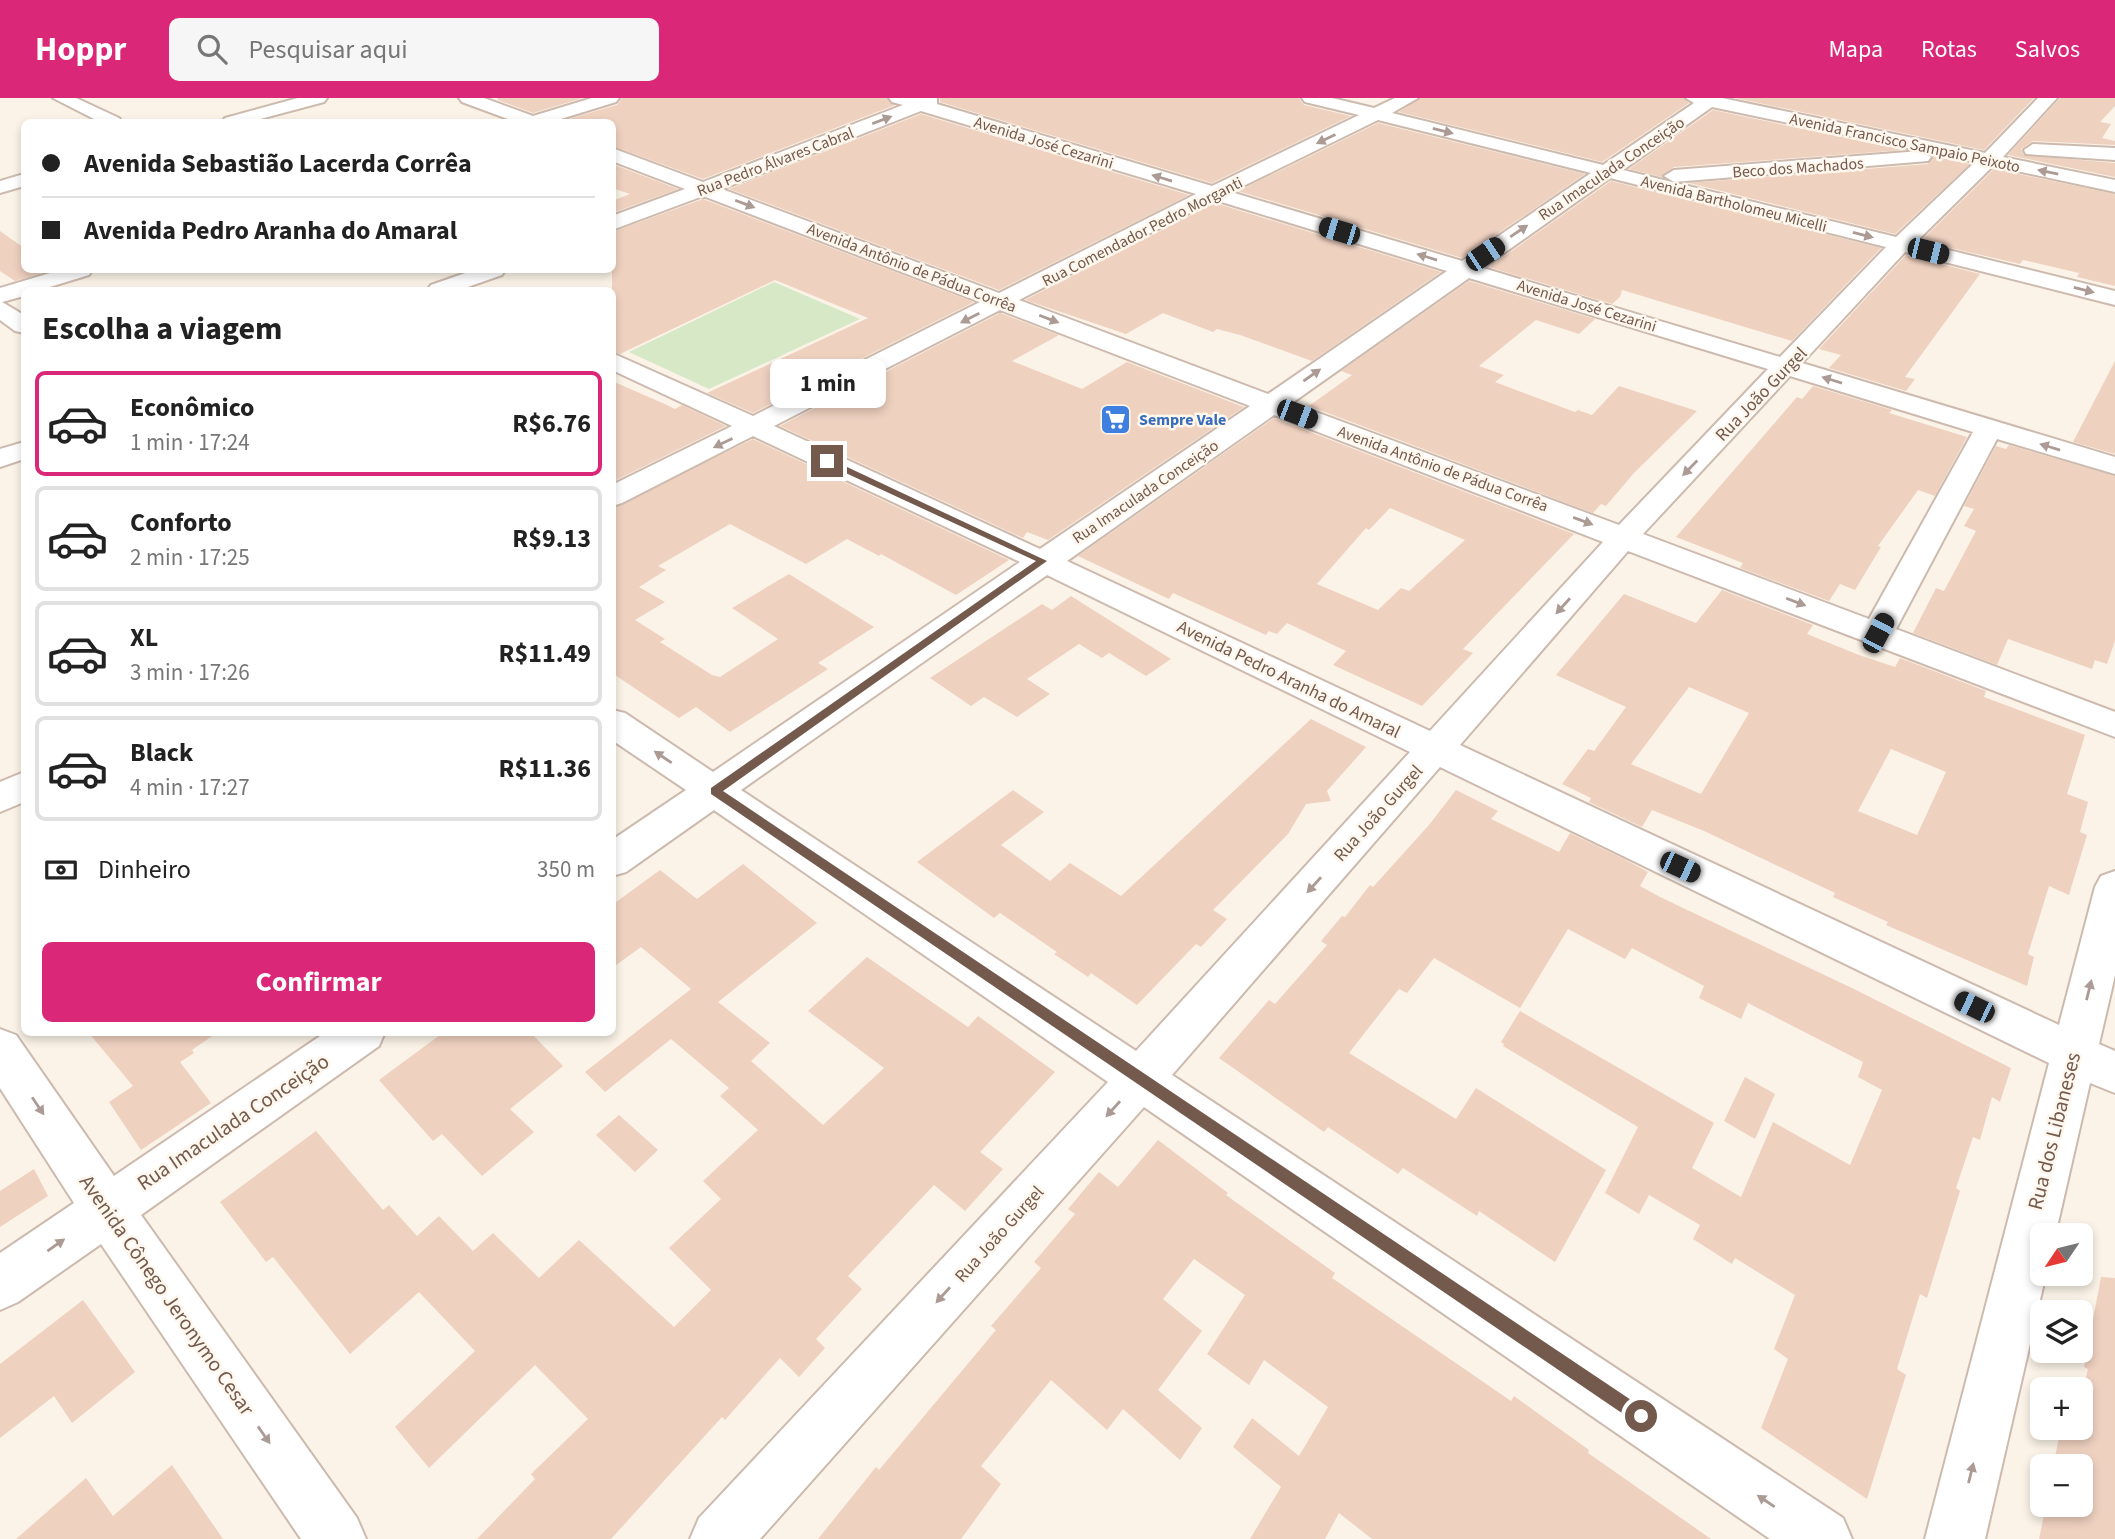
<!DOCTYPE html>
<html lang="pt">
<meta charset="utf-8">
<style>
:root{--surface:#fff;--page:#f6f6f6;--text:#222;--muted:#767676;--line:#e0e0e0;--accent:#db2777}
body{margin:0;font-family:"Source Sans 3",sans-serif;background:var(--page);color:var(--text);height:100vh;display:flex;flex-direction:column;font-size:26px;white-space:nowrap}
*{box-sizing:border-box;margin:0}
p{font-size:23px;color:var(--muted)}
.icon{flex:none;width:38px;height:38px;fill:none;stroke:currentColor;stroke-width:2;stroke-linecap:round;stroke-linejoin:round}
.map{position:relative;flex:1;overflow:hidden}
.details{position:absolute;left:21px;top:189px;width:595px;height:749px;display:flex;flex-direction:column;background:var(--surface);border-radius:10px;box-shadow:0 4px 10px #0003}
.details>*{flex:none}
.banner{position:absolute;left:21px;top:21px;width:595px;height:154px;border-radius:10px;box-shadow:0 4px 10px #0003;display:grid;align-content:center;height:154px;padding:0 21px;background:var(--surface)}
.needle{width:46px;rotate:235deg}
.controls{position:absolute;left:2030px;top:1125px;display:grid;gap:14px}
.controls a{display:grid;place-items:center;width:63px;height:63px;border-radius:10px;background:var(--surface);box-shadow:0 4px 10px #0003;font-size:35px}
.end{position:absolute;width:32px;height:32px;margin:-16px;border:9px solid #74594d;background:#fff;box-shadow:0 0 0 4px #fff}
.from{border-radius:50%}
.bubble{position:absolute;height:49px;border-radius:10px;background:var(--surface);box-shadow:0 4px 10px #0003;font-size:23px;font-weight:700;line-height:49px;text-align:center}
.car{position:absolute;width:21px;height:42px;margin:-21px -10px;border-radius:9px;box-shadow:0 0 5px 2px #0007;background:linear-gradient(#222 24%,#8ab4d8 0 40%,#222 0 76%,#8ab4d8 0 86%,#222 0)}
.banner b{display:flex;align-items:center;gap:24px;height:66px;font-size:26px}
.banner b+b{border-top:2px solid var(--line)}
.banner i{width:18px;height:18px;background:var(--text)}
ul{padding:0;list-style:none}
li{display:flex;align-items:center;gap:21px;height:105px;margin:0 14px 10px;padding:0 7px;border:4px solid var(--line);border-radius:10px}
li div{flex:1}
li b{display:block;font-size:26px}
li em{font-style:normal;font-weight:700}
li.current{border-color:var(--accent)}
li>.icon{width:63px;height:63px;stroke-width:1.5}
h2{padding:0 21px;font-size:32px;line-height:84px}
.pay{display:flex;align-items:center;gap:18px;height:77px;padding:0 21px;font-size:26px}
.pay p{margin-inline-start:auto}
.cta{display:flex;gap:14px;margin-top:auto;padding:14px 21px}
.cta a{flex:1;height:80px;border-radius:10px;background:var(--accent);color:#fff;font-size:28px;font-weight:700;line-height:80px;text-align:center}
header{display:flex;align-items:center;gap:42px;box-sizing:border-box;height:98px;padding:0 35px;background:var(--accent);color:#fff}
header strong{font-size:33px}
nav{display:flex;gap:38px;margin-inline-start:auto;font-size:24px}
.search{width:490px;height:63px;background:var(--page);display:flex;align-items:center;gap:18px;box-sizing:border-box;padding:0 24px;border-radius:10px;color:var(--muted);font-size:26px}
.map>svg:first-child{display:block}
</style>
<header>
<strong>Hoppr</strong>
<div class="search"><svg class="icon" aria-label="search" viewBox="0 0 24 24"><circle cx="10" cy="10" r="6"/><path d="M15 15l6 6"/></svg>Pesquisar aqui</div>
<nav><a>Mapa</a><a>Rotas</a><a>Salvos</a></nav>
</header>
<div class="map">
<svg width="2115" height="1441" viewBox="0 0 2115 1441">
<rect width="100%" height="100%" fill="#fbf3e7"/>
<polygon fill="#d6e8c6" points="774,184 860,221 709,291 629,254"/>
<g fill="#efd1c0" fill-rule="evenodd">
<polygon points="498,0 583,0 533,15 498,2"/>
<polygon points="622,0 886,0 895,7 703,81 612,48 612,24 558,24 617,7"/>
<polygon points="940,0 1299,0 1304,7 1351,18 1212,85 940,4"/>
<polygon points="1420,0 1684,0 1689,5 1602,64 1399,14"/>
<polygon points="1735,0 2034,0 1984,52"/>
<polygon points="2060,0 2115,0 2115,8 2100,24 2111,26 2102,40 2115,43 2115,47 2033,43 2021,51 2024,57 2115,65 2115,79 2008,57"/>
<polygon points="1713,12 1903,52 1674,69 1662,79 1629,71"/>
<polygon points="921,16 1189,97 999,192 729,91"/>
<polygon points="1378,25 1585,76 1462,160 1238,93"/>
<polygon points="1933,58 1970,66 1895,136 1689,85 1928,66"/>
<polygon points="612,66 678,91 612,115 612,103 630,96 612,90"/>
<polygon points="1994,71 2115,96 2115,188 2077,179 2079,175 2023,162 2020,166 1921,143"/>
<polygon points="1611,83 1881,150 1792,243 1622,192 1620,199 1612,206 1489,169"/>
<polygon points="703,101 974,204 753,315 707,295 868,220 775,182 620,256 612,253 612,163 615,161 612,134"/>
<polygon points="1215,105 1441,174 1312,263 1240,237 1217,231 1213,234 1163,215 1126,236 1025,202"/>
<polygon points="0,133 24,150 24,172 53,172 15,183 0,173"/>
<polygon points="1906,157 1980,176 1905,279 1915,281 1906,293 1829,270 1841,257 1819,251"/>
<polygon points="1469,183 1595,221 1579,236 1536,222 1479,268 1504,277 1495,284 1575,314 1578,312 1592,317 1619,288 1697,313 1634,375 1606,408 1601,406 1593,415 1309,308 1352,277 1341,273"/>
<polygon points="1000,215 1059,237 1012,263 1082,291 1127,264 1244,309 1048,442 1027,434 1023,440 780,328"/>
<polygon points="2115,263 2115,356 2073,344"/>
<polygon points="612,283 667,307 675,311 682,307 726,328 612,384"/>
<polygon points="1813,288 1892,312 1889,315 1967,339 1935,398 1918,392 1878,448 1881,449 1855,492 1840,486 1829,503 1740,470 1743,465 1676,439 1797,299 1802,301"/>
<path d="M1274,320L1574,436L1463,551L1473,555L1422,608L1333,567L1346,553L1287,525L1277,536L1269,533L1266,537L1173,495L1169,501L1078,458ZM1390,410L1465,442L1409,493L1401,490L1378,512L1317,486L1366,430L1369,432Z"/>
<polygon points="753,341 1009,462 956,497 881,456 879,458 847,441 806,466 730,426 658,468 666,472 639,489 665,504 635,522 665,541 660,544 712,577 720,579 778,541 732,510 789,476 874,529 818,565 828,571 730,634 696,609 679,620 612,575 612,410"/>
<polygon points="2009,347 2115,378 2115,543 2107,566 2095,562 2092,571 2008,541 1997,567 1913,535 1936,490 1944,493 1976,433 1964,428 1974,411 1964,408 1996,348 2006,351"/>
<path d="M1722,492L1813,527L1807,536L1859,557L1895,569L1900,560L1986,593L1984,599L2085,637L2067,696L2088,704L2080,734L2087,737L2069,797L2049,788L2028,856L2034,859L2027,888L1886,827L1888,824L1833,799L1835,795L1704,733L1652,712L1642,729L1589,704L1591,700L1562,686L1588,651L1594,653L1626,609L1556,577L1624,496L1696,525ZM1689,589L1749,615L1701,696L1631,666ZM1891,651L1946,674L1917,737L1858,713Z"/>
<polygon points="1071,498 1171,561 1146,578 1109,555 1102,560 1079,546 1027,581 1050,596 1017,619 984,599 971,608 930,580 1042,506 1052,512"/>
<polygon points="1311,621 1366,649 1327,693 1331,703 1306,706 1288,736 1213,812 1227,821 1201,849 1196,846 1137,907 1091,875 1088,879 1054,856 1057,854 1000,815 994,820 917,764 1013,692 1044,714 1001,747 1050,783 1070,765 1121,798"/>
<polygon points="1456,692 1498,713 1491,721 1559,754 1570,735 1624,761 1648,774 1640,788 1660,799 1854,891 2011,970 2000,1004 1992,999 1980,1042 1973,1039 1956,1090 1960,1093 1927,1200 1920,1196 1897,1271 1906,1277 1867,1401 1761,1330 1788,1261 1774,1251 1795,1197 1735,1160 1732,1166 1693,1141 1700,1127 1649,1097 1639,1116 1605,1095 1638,1029 1503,948 1504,946 1501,944 1520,913 1714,1025 1692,1070 1741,1099 1773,1024 1850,1067 1882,992 1858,979 1863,964 1748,905 1741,921 1699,900 1704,888 1632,850 1625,861 1568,831 1520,910 1434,860 1407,895 1399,891 1349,955 1456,1021 1476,990 1606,1072 1555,1164 1479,1113 1477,1118 1403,1070 1398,1076 1328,1029 1324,1034 1219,960 1269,902 1275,906 1327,847 1321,843 1342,818 1345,819 1370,787 1373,789 1429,727"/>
<polygon points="743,766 817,825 718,904 770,945 751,963 823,1027 884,970 808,913 867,859 968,929 978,918 1055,974 980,1054 1003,1071 965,1113 934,1087 848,1178 862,1191 816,1241 825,1250 799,1279 780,1260 725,1322 722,1319 611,1441 477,1441 535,1381 531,1376 588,1321 535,1267 429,1370 395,1329 475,1253 419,1194 350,1256 273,1159 266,1164 220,1104 316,1033 383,1112 389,1107 417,1138 439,1118 473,1153 493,1135 539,1180 579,1142 674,1229 711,1192 669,1150 721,1101 703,1083 758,1032 720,998 729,990 671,941 605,994 585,974 691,891 641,849 612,870 612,807 660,772 697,801"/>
<polygon points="88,934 218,934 192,952 194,955 180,964 211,1005 141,1052 109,1004 133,988"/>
<polygon points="444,934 530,934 563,968 510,1011 534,1034 482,1078 442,1036 433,1043 379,982"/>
<polygon points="1745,979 1775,996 1755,1041 1724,1023"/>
<polygon points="619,1017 658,1052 635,1074 596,1037"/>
<polygon points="1158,1042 1228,1095 1226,1097 1335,1175 1332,1180 1511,1303 1514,1298 1589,1352 1588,1355 1711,1441 1372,1441 1339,1415 1325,1441 1250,1441 1281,1389 1233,1349 1252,1320 1299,1358 1328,1309 1264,1262 1249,1287 1207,1256 1245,1197 1194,1161 1163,1201 1202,1233 1158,1292 1202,1330 1180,1362 1123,1311 1107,1332 1051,1282 981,1368 1001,1386 961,1441 818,1441 876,1369 879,1372 996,1232 991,1228 1041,1170 1034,1164 1075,1116 1068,1111 1099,1074 1118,1089"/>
<polygon points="34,1071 48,1098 0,1129 0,1093"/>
<polygon points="2101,1179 2115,1180 2115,1441 2039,1441 2046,1407 2081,1407 2081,1368 2053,1368 2061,1330 2081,1330 2081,1300 2088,1271 2084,1269"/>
<polygon points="83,1202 135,1274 72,1325 54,1298 0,1340 0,1266"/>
<polygon points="172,1367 223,1441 16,1441 86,1380 113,1418"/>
</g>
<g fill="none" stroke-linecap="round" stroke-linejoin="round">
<defs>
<g id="minor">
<polygon points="53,0 76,0 119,20 122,24 100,24"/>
<polygon points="298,0 327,0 324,4 249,24 222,24 225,20"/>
<polygon points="459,0 484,0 533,18 592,0 619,0 616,4 551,24 516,24 462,4"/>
<path d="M889,0H937V6L1212,88L1359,17L1305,4L1302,0H1332L1374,10L1395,0H1418L1392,15L1603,67L1694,5L1686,0H1722L1985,55L2038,0H2057L2003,59L2115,82V94L1993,68L1916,144L2115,193V207L1905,154L1802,265L2115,359V376L1997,341L1896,531L2115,614V639L1628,453L1460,647L2059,927L2095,789L2101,778L2115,773V877L2099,946L2115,953V995L2090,985L2055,1138H2042V1176H2046L1985,1441H1925L2049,965L1440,669L1172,977L1843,1420L1852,1441H1770L1144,1009L760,1441H690L699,1420L1108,984L714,712L626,774L612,778V742L686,692L612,642V612L625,615L713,674L1020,464L753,338L622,405L612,408V387L732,328L612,272V255L753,318L980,204L703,98L612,132V118L685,91L612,63V50L703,84L903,7L892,4ZM1712,9L1975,64L1896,139L1623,72ZM921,13L1196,96L999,195L722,91ZM1378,22L1591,75L1462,163L1231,94ZM1610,80L1886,149L1780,259L1483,170ZM1215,102L1447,173L1268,296L1019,202ZM1469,180L1768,271L1619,427L1292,305ZM1000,212L1250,308L1040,451L774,328ZM1790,278L1973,334L1869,521L1643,436ZM1274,317L1603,444L1430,633L1067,463ZM1047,477L1410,654L1136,953L741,692Z"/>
<polygon points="2033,46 2115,50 2115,62 2026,56 2024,52"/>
<polygon points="1921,53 1931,59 1928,63 1674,84 1664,78 1674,72"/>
<polygon points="24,76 24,88 0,95 0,83"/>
<polygon points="60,172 92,172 89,177 40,192 24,192 24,198 2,204 24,217 24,235 15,233 0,222 0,190"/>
<polygon points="474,172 505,172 502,177 459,192 427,192 431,187"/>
<polygon points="24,344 24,361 0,369 0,351"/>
<polygon points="24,674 24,704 0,714 0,684"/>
<polygon points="0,931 16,937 114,1078 326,934 385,934 379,948 141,1117 357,1420 366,1441 301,1441 101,1146 18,1204 0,1212 0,1155 74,1105 0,990"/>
</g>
</defs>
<use href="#minor" stroke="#cdbaae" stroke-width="4"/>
<use href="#minor" fill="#fff" fill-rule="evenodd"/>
</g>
<defs><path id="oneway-solid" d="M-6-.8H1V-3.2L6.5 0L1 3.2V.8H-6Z" transform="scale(1.75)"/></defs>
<g fill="#ac9b94">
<use href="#oneway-solid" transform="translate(882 22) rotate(-21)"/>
<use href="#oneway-solid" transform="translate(1443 33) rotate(14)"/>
<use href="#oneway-solid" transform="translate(1326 41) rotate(154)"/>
<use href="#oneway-solid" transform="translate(2048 74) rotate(-168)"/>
<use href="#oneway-solid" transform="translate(1162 80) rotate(-163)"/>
<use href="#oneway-solid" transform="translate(745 106) rotate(21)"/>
<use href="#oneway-solid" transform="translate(1519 133) rotate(-34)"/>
<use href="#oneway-solid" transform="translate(1863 137) rotate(14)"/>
<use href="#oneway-solid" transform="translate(1427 159) rotate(-163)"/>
<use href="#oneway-solid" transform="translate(2084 192) rotate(14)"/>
<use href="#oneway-solid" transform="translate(970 220) rotate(153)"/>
<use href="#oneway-solid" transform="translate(1049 221) rotate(21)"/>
<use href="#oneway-solid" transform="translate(1312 277) rotate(-35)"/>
<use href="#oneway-solid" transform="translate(1832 282) rotate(-163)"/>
<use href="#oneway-solid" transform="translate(723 345) rotate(154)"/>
<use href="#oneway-solid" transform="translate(2050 349) rotate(-163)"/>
<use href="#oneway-solid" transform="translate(1690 370) rotate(134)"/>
<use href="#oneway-solid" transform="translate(1583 423) rotate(20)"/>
<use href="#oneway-solid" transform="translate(1796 504) rotate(21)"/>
<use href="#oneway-solid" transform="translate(1563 508) rotate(132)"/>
<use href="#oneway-solid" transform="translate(663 659) rotate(-146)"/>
<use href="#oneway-solid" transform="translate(1314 787) rotate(132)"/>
<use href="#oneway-solid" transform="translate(2089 892) rotate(-76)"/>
<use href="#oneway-solid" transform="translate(38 1008) rotate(56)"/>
<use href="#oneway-solid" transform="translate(1113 1011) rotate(132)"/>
<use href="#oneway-solid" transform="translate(56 1147) rotate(-35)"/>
<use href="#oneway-solid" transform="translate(943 1197) rotate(132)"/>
<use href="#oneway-solid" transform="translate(264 1337) rotate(55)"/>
<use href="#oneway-solid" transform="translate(1971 1375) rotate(-76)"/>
<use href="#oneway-solid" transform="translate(1766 1403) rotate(-146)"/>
</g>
<polygon fill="#74594d" points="824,361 830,361 1047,463 723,693 1646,1312 1649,1318 1646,1324 1641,1326 1635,1324 711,696 711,690 1036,463 824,365"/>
<defs>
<symbol id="supermarket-square" viewBox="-11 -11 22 22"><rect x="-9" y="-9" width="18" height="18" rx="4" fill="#3f7fe0" stroke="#fef7ed"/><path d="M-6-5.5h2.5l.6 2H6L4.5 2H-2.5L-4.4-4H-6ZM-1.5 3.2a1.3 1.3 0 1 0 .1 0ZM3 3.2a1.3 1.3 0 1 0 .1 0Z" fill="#fff"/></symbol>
</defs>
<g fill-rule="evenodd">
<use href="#supermarket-square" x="1098" y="304" width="35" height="35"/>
</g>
<g text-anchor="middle" stroke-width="5" stroke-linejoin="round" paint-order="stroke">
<g font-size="16" fill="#74594d" stroke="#fef7ed">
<text transform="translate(1044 44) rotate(17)" y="6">Avenida José Cezarini</text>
<text transform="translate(1905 44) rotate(12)" y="6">Avenida Francisco Sampaio Peixoto</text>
<text transform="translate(775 63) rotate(-21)" y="6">Rua Pedro Álvares Cabral</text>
<text transform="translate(1798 69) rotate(-4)" y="6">Beco dos Machados</text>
<text transform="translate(1611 70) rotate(-34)" y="6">Rua Imaculada Conceição</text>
<text transform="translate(1734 105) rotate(14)" y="6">Avenida Bartholomeu Micelli</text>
<text transform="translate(1142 133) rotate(-27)" y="6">Rua Comendador Pedro Morganti</text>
<text transform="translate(912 169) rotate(21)" y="6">Avenida Antônio de Pádua Corrêa</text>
<text transform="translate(1587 207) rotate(17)" y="6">Avenida José Cezarini</text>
<text transform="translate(1443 370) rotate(20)" y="6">Avenida Antônio de Pádua Corrêa</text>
<text transform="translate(1145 393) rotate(-34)" y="6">Rua Imaculada Conceição</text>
</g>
<g font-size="16" font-weight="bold" fill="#366cbe" stroke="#fef7ed" text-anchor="start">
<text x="1139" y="327">Sempre Vale</text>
</g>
<g font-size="18" fill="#74594d" stroke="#fef7ed">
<text transform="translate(1761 296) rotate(-46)" y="6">Rua João Gurgel</text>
<text transform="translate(1289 581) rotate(26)" y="6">Avenida Pedro Aranha do Amaral</text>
<text transform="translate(1378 715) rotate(-48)" y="6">Rua João Gurgel</text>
<text transform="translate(999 1136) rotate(-48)" y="6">Rua João Gurgel</text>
</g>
<g font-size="21" fill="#74594d" stroke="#fef7ed">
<text transform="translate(233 1024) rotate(-34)" y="7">Rua Imaculada Conceição</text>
<text transform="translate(2054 1033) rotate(-76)" y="7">Rua dos Libaneses</text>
<text transform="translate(167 1197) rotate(55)" y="7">Avenida Cônego Jeronymo Cesar</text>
</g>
</g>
</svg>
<div class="controls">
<a><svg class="needle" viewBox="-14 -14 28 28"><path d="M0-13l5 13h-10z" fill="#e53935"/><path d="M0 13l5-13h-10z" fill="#767676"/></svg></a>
<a><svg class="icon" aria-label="layers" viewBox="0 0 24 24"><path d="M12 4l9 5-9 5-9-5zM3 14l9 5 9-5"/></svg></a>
<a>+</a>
<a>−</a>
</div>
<i class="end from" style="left:1641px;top:1318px"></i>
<i class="end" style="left:827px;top:363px"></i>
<div class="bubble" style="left:770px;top:261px;width:116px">1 min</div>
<i class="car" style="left:1339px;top:133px;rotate:287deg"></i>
<i class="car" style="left:1928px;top:153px;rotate:104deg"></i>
<i class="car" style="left:1485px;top:156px;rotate:56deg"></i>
<i class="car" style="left:1297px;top:316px;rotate:111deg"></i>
<i class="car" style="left:1878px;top:535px;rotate:28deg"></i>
<i class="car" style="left:1680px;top:769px;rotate:115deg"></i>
<i class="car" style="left:1974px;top:909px;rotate:296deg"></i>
<div class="banner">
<b><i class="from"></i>Avenida Sebastião Lacerda Corrêa</b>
<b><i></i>Avenida Pedro Aranha do Amaral</b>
</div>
<section class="details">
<h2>Escolha a viagem</h2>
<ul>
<li class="current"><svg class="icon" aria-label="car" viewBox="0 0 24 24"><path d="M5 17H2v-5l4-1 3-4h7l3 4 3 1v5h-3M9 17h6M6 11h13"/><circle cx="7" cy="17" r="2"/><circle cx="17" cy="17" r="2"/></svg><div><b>Econômico</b><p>1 min · 17:24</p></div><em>R$6.76</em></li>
<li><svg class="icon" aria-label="car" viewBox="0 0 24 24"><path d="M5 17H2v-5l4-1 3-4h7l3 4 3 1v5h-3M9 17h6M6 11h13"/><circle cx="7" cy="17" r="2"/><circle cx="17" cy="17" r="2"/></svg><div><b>Conforto</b><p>2 min · 17:25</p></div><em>R$9.13</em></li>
<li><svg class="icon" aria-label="car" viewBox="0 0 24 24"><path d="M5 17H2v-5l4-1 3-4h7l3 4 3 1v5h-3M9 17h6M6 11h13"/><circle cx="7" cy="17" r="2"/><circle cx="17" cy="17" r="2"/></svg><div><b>XL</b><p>3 min · 17:26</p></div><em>R$11.49</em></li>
<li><svg class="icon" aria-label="car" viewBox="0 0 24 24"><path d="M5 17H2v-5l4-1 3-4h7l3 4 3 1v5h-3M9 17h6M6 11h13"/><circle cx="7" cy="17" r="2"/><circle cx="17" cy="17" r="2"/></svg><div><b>Black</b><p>4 min · 17:27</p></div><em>R$11.36</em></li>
</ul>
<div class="pay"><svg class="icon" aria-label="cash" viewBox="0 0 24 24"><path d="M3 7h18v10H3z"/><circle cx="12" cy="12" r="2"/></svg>Dinheiro<p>350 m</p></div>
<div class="cta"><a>Confirmar</a></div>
</section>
</div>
